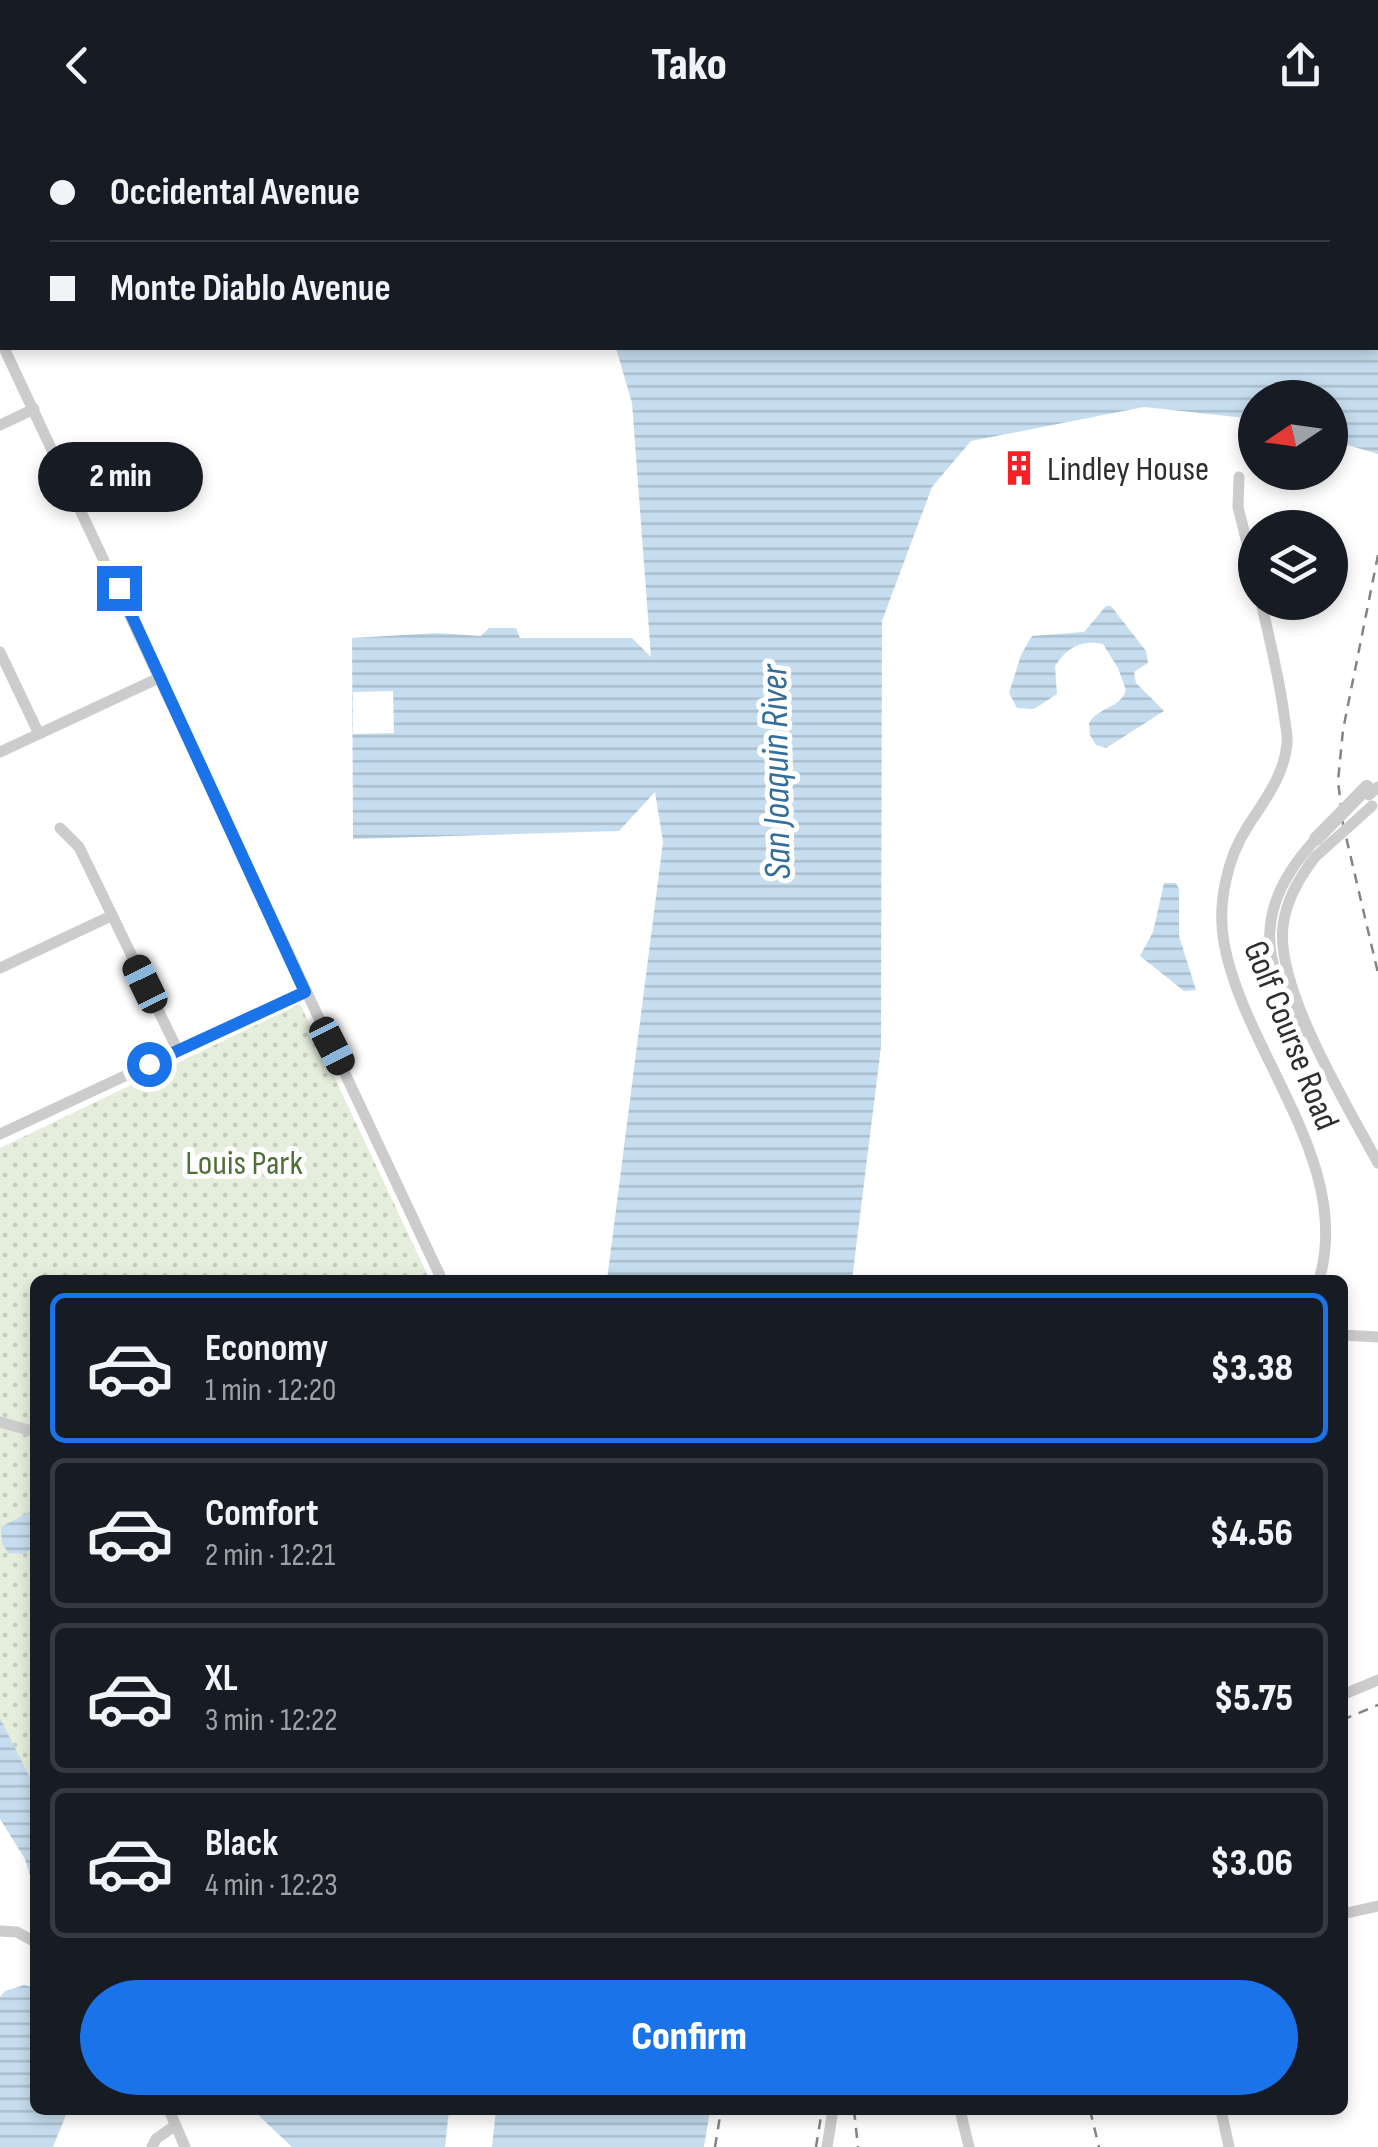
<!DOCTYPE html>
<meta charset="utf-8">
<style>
:root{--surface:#171b24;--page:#20242c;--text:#f1f3f6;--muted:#9ea1a6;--line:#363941;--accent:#1a73e8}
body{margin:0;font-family:"Sofia Sans Condensed",sans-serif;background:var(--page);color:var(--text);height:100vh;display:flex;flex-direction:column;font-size:38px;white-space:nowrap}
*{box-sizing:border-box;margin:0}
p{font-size:32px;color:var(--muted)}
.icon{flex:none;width:55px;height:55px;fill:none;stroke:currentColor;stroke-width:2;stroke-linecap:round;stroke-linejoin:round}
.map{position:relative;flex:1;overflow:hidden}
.sheet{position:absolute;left:30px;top:1145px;width:1318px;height:840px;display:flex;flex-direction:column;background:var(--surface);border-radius:15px;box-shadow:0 5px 15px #0003}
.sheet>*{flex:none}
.banner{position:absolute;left:0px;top:0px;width:1380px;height:220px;box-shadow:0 5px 15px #0003;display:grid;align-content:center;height:220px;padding:0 50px;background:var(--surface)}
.needle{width:65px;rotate:257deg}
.controls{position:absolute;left:1238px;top:250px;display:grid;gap:20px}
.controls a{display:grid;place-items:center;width:110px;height:110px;border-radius:50%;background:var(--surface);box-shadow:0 5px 15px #0003;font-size:50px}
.end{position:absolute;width:45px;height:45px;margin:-22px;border:12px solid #1a73e8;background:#fff;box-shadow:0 0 0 5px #fff}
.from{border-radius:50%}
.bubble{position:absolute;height:70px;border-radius:35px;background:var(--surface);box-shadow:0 5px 15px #0003;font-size:32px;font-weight:800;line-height:70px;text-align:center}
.car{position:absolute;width:30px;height:60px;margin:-30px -15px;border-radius:12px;box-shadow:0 0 8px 2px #0007;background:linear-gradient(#222 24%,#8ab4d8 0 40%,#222 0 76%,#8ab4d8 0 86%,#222 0)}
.banner b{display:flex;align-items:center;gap:35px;height:95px;font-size:38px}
.banner b+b{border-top:2px solid var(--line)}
.banner i{width:25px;height:25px;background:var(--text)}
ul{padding:18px 0 0;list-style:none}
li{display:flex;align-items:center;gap:30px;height:150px;margin:0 20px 15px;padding:0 30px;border:5px solid var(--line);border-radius:15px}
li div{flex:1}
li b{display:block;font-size:38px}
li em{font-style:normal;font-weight:800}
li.selected{border-color:var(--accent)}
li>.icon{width:90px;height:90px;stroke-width:1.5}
.cta{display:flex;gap:20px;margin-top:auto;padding:20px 50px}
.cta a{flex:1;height:115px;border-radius:60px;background:var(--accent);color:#fff;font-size:40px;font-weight:800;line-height:115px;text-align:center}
header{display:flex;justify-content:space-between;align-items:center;height:130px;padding:0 50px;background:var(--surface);font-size:45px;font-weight:800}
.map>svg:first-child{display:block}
</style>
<header><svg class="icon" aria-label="back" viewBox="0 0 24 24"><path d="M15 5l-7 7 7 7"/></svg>Tako<svg class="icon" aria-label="share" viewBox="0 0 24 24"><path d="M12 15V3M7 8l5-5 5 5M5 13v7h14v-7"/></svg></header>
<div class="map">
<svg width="1378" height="2017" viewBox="0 0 1378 2017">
<defs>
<pattern id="park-dots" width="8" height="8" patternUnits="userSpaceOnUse" patternTransform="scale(2.5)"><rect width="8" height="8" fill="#e5eedc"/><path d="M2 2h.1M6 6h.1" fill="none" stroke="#c5ccbd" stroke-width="1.8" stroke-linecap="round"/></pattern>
<pattern id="water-rules" width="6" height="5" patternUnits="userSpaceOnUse" patternTransform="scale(2.5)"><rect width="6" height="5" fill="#c6ddef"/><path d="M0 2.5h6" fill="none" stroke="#aabecd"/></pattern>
</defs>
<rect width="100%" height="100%" fill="#fff"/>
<polygon fill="url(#park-dots)" points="300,874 430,1150 35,1150 35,1662 0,1590 0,1018"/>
<g fill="url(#water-rules)">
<polygon points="552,0 845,0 848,2 553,2"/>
<polygon points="1378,215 1378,324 1330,310 1330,268 1255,268 1255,289 1144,277 971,311 932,357 882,491 881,917 852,1150 607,1150 663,712 655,662 619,701 353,709 352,508 437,503 481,506 489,498 516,498 520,508 632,508 651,527 632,273 616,218 1378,218"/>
<path d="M1106,476H1111L1146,521L1148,533L1134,542L1136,553L1164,581L1106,618L1096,615L1090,605L1089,593C1098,577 1121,578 1126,560L1118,538L1103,514C1080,509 1067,518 1055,536L1057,564L1034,579L1017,578L1009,563L1021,525L1032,506L1084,502Z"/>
<polygon points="1164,753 1176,753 1179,759 1179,806 1196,860 1184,861 1140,826 1153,802"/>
<polygon points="35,1379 35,1417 24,1424 8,1423 2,1413 1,1397"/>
<polygon points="0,1588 35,1658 35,1762 25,1729 0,1689"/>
<polygon points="24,1855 35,1858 35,1980 68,1980 53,2017 0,2017 0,1867 5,1861"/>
<polygon points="253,1980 449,1980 445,2017 292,2017"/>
<polygon points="496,1980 710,1980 704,2017 492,2017"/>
</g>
<polygon fill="#fff" points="393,561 394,603 353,604 353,562"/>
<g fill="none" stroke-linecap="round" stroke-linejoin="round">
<g stroke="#ccc" stroke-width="11">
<polyline points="72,0 73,2"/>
<polyline points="4,218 442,1150"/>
<polyline points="0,295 34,279"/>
<polyline points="1239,347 1238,377 1255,445"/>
<path d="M1261,472C1270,510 1279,547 1284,584C1285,594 1288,605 1287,614C1284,646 1264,671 1248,696C1227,728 1217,774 1224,813C1244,923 1354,1033 1319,1150"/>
<polyline points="0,522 39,604"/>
<polyline points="0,622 161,547"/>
<polyline points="1369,665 1378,657"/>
<polyline points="60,698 79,717 178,921"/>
<path d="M1315,727C1299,748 1286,770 1283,796C1275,858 1348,977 1378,1033"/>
<polyline points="0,838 111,786"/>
<path d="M1306,902C1257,831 1255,774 1316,709"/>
<polyline points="0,1004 305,862"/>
<polyline points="1342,1205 1378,1207"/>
<polyline points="0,1292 35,1302"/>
<polyline points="1342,1565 1378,1550"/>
<polyline points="1342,1784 1378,1776"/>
<polyline points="0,1801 17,1802 35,1812"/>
<polyline points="169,1980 185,2017"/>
<polyline points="960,1980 969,2017"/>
<polyline points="1221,1980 1229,2017"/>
<polyline points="152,2017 156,2009 173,1997"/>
<polyline points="827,2017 833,1980"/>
</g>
<g stroke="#ccc" stroke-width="14">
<polyline points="162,2 168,0"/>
<polyline points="0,80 2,78"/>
</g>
<g stroke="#848484" stroke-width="2.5" stroke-dasharray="10 8" stroke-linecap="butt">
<polyline points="1366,0 1367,2"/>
<polyline points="1378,25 1378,26"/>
<polyline points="1378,425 1343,600 1338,651 1343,694 1378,843"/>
<polyline points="1342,1590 1378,1575"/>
<polyline points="854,1980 858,2017"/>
<polyline points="1090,1980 1099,2017"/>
<polyline points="715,2017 721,1980"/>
<polyline points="816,2017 822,1980"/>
</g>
<polyline stroke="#ccc" stroke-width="11" points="1315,727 1372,676"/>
<polyline stroke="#ccc" stroke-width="14" points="1316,709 1367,657"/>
</g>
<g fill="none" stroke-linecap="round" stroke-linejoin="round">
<polyline stroke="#1a73e8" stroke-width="12" points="119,458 305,862 149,934"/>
</g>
<defs>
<symbol id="building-bare" viewBox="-9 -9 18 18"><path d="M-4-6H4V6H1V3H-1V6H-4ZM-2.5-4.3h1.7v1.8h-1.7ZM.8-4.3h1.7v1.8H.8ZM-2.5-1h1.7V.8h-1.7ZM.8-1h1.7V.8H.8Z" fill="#f72027" stroke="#fff" stroke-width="2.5" paint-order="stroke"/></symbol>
</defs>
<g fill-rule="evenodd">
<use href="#building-bare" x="994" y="313" width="50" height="50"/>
</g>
<g text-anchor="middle" stroke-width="10" stroke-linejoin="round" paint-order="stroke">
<g font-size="35" fill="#2f2f2f" stroke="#fff" text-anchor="start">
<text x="1047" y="350">Lindley House</text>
</g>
<g font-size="35" fill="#2f2f2f" stroke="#fff">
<text transform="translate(1292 905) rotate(68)" y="12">Golf Course Road</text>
</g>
<g font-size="35" fill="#4f7038" stroke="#fff">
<text x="244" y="1044">Louis Park</text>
</g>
<g font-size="38" font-style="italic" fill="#346e9a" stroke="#fff">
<text transform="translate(775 642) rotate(-91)" y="13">San Joaquin River</text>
</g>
</g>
</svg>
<div class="controls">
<a><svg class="needle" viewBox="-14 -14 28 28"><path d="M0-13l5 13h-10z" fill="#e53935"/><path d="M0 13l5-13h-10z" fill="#9ea1a6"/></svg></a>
<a><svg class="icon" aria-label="layers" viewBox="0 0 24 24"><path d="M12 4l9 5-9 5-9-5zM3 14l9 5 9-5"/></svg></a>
</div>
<i class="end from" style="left:149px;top:934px"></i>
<i class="end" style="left:119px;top:458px"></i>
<div class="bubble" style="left:38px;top:312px;width:165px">2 min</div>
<i class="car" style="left:145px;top:854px;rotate:334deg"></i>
<i class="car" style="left:332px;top:916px;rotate:153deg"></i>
<div class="banner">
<b><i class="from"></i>Occidental Avenue</b>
<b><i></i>Monte Diablo Avenue</b>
</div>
<section class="sheet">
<ul>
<li class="selected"><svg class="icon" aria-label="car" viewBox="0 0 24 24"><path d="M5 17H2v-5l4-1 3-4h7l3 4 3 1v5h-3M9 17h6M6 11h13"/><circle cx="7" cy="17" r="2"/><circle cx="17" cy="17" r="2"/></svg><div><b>Economy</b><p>1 min · 12:20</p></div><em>$3.38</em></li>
<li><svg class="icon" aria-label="car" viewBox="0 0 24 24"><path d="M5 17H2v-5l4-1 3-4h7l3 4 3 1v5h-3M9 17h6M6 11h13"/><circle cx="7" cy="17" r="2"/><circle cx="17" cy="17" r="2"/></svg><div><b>Comfort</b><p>2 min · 12:21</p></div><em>$4.56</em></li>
<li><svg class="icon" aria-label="car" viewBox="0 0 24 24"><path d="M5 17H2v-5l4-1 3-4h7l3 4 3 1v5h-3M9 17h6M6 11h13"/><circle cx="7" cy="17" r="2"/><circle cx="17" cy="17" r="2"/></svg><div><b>XL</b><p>3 min · 12:22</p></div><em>$5.75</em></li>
<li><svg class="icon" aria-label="car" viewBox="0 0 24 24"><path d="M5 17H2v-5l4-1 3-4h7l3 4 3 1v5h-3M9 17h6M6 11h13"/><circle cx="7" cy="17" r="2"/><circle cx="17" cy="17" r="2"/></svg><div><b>Black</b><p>4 min · 12:23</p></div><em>$3.06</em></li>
</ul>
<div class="cta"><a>Confirm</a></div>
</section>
</div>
